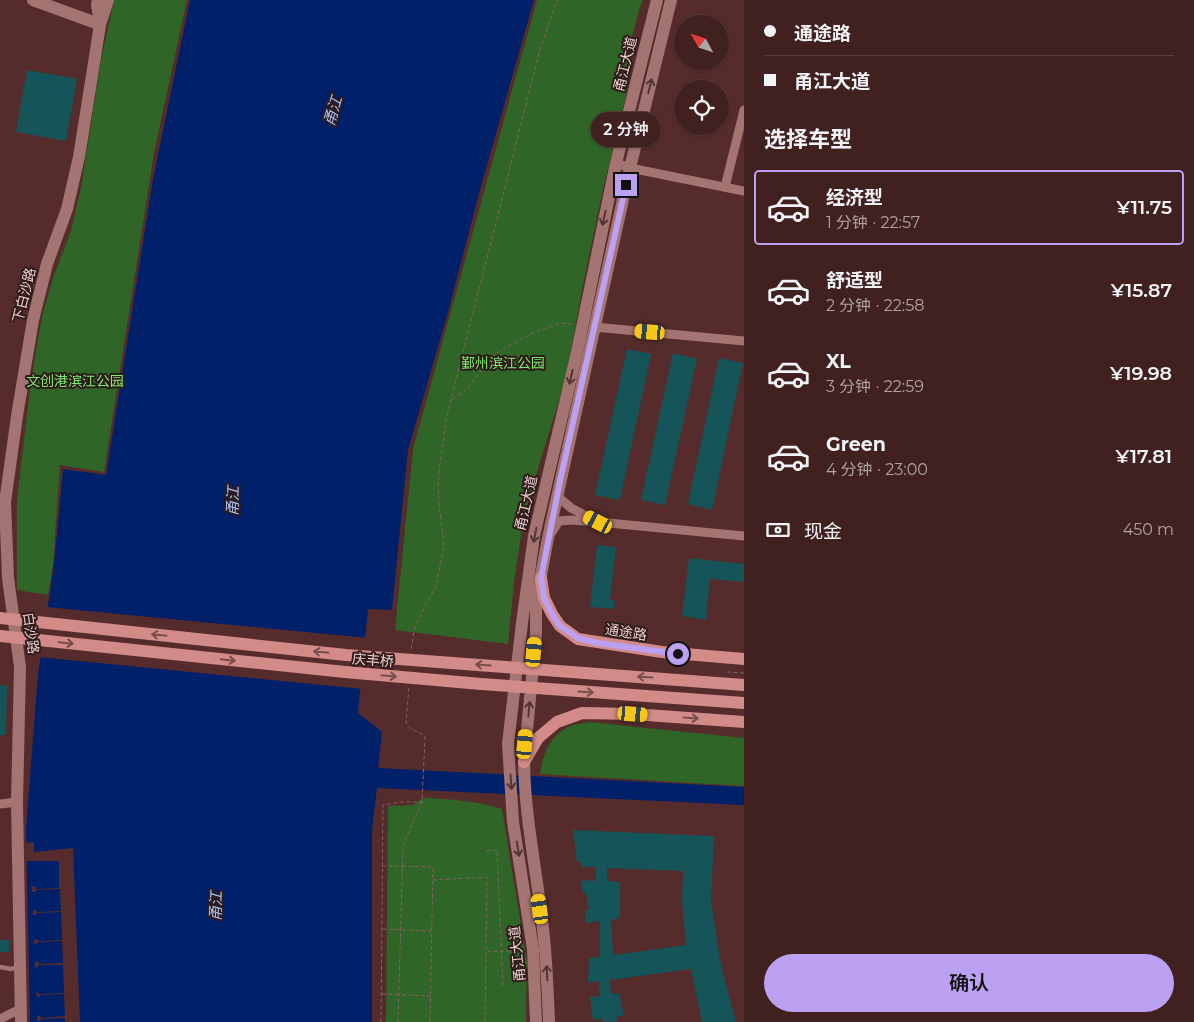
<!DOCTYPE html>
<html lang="zh">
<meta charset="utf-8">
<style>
:root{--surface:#402120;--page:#472929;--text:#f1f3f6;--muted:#aea3a5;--line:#593e3e;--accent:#bca0f2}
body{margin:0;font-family:Montserrat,"Noto Sans SC",sans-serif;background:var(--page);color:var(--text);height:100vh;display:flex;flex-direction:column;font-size:19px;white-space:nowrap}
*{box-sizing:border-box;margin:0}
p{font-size:16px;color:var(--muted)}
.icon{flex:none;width:28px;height:28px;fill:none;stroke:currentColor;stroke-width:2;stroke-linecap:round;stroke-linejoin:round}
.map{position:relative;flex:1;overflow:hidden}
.sheet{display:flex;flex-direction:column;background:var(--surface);width:450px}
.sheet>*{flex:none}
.top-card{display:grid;align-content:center;height:110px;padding:0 20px;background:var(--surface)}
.needle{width:32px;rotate:310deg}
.tools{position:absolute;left:674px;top:15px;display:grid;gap:10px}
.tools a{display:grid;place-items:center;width:55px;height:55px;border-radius:50%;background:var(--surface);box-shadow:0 1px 4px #0004,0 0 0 1px var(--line);font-size:25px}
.end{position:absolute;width:22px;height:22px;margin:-11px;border:6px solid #bca0f2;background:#111;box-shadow:0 0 0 2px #111}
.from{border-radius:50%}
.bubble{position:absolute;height:35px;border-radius:18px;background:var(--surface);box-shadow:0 1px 4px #0004,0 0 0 1px var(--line);font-size:16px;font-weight:600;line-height:35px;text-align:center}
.car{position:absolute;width:15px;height:30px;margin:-15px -8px;border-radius:6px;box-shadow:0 0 4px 1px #0007;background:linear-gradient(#f5c518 24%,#345 0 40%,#f5c518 0 76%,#345 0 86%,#f5c518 0)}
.top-card b{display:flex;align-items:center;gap:18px;height:48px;font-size:19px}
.top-card b+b{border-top:1px solid var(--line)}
.top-card i{width:12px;height:12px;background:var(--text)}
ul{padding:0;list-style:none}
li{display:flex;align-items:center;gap:15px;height:75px;margin:0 10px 8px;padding:0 10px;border:2px solid transparent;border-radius:5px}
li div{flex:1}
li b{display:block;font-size:19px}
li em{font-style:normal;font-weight:600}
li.on{border-color:var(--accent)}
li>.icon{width:45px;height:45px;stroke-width:1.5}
h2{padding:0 20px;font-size:22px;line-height:60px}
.pay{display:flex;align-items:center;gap:12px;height:55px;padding:0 20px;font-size:19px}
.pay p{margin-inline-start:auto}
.primary-button{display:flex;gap:10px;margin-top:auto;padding:10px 20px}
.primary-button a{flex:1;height:58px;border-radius:30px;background:var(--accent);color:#111;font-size:20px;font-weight:600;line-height:58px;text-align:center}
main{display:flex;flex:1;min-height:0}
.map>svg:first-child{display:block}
</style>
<main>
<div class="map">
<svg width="744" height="1022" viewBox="0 0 744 1022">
<rect width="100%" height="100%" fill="#552c2b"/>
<g fill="#2f6527">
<polygon points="114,0 187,0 154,153 104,472 60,465 53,564 48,595 17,590 17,500 31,381 42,316 54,275 71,231 81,188 101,60"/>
<polygon points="537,0 643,0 639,10 628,52 630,70 626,96 603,189 585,275 566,377 524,515 514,582 508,644 395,630 413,449"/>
<path d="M589,722L744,738V786L540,774C543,755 548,739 566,728C572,724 582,724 589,722Z"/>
<path d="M424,798C451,799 476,801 502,809L527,962L526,1022H386L388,806L414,805L418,801Z"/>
</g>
<polygon fill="#00216a" points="190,0 534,0 481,186 447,316 408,450 392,610 368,609 358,713 382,732 378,768 744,787 744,805 377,788 372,830 372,1022 30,1022 26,828 38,674 54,564 63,469 106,475 153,179"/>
<g fill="#552c2b">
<polygon points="46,607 368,638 363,689 38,657"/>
<polygon points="34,842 34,852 73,848 80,1022 65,1022 65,1018 41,1019 40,1021 37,1021 37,1016 40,1015 41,1018 65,1016 64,994 40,995 40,997 37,997 36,992 40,994 64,993 63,965 39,965 38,967 35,968 35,962 39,962 39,964 63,963 62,941 39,942 34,945 34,940 37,939 38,941 62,940 61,912 37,913 36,915 33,915 33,910 36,910 37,912 61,911 60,889 36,890 36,892 32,892 31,887 35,886 36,889 59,888 59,861 24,861 24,843"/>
</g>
<g fill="#155458" fill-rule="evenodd">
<polygon points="27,70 77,79 66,141 16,132"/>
<polygon points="627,349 651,354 620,500 595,495"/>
<polygon points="673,353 697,359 665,505 641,500"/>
<polygon points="719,358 743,363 712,510 688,504"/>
<polygon points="597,545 616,547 610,600 615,601 614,609 590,607"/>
<polygon points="689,558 744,564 744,582 710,579 706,620 682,616"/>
<polygon points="7,685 6,735 0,735 0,686"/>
<path d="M573,830L714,836L711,901L721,965L736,1022H702L691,969L610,980L611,994L619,993L624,1016L616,1017L617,1022H603V1019L593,1020L590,997L600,996L599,981L588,983L589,958L600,957V921L586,923L585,910L589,909L586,893H583L581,880L596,881L595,867H582L581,862H577ZM607,868L683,871L682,902L686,945L613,955L611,920L620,918V882L607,881Z"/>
<rect x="0" y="940" width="9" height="12"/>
</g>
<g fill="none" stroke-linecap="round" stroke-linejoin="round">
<g stroke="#866160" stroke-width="1" stroke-dasharray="4 2.5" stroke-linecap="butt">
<polyline points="452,399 466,390 493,356 508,346 533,333 560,323 571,324"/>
<polyline points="411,649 415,626 436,586 444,545 439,504 438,480 446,419 539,53 557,0"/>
<polyline points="727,672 744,673"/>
<polyline points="486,851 497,850 503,986"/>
<polyline points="382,866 433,867 430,1022"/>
<polyline points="433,880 487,877 485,1022"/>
<polyline points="383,929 431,931"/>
<polyline points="487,952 523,950"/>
<polyline points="382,994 430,996"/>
<polyline points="381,1022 383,805 401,802 422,802"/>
<polyline points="398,1022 403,845 422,802 425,738 424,735 411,729 406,722 409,687"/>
</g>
<polyline stroke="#a47472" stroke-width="4.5" points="0,967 11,969 18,967"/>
<g stroke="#a47472" stroke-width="9">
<polyline points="616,163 630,168 744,191"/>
<polyline points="725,187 744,110"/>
<polyline points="594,327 744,341"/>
<polyline points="598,522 744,536"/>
<polyline points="552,532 559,521 571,520 598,522 571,508 557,496"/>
<polyline points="0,804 17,802"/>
<polyline points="0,1019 20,1009"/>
</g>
<g stroke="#a47472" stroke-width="12">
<polyline points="33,0 96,23"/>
<polyline points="98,0 97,5 100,22"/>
<polyline points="21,1022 17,802 20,667 8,578 5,502 17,416 33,320 47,264 67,209 79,157 100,25 108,0"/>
<polyline points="536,1022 533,949 513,822 508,744 522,623 534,536 577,352 616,163 657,0"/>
<path d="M549,1022C548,998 547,973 545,949C540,886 525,825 524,762L536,634V602L548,538L630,168L671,0"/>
</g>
<g stroke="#d28b89" stroke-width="12">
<polyline points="541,578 544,598 552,614 560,626 578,639 662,652 744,659"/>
<polyline points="0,618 346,655 744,685"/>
<polyline points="0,636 345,672 481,684 744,703"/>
<polyline points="524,762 538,738 557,722 582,713 633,714 744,722"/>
</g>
</g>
<defs><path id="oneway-shaft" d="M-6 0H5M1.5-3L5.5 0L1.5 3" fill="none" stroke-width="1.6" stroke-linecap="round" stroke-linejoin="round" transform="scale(1.25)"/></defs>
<g stroke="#513634">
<use href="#oneway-shaft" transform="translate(650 86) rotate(-76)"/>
<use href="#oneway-shaft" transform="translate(604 218) rotate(102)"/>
<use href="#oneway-shaft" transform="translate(571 377) rotate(103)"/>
<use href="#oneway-shaft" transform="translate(535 535) rotate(101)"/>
<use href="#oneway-shaft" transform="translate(529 709) rotate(-85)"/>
<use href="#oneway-shaft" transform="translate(511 782) rotate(86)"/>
<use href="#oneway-shaft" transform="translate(518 849) rotate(81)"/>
<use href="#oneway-shaft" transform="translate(547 973) rotate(-93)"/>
</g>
<g stroke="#784d4c">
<use href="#oneway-shaft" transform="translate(159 635) rotate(-174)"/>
<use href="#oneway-shaft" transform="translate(66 643) rotate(6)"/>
<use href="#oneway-shaft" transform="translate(321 652) rotate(-174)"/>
<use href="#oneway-shaft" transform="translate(228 660) rotate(6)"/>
<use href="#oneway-shaft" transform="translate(483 665) rotate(-176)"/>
<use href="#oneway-shaft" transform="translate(389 676) rotate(5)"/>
<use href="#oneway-shaft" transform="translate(645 677) rotate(-176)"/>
<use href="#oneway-shaft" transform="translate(586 692) rotate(4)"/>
<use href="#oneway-shaft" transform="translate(691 718) rotate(4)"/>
</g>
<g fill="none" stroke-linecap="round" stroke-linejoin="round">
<polyline stroke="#bca0f2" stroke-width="6" points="626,185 560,481 541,578 544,598 552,614 560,626 578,638 598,643 678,654"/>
</g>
<g text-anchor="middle" stroke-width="4" stroke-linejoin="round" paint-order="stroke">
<g font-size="14" fill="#ecd0cf" stroke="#2e1b1a">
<text transform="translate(625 64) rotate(-76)" y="5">甬江大道</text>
<text transform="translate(24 295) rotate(-76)" y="5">下白沙路</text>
<text transform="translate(526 503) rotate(-77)" y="5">甬江大道</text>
<text transform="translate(626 632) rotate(9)" y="5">通途路</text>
<text transform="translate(31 633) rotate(82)" y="5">白沙路</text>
<text transform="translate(373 660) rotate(5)" y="5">庆丰桥</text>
<text transform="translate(517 954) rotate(-96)" y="5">甬江大道</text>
</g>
<g font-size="14" fill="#7beb6b" stroke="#2e1b1a">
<text x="503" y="368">鄞州滨江公园</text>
<text x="75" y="386">文创港滨江公园</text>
</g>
<g font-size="15" font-style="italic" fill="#a7c4f7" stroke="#2e1b1a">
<text transform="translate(333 111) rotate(-73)" y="5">甬江</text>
<text transform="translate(233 501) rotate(-88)" y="5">甬江</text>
<text transform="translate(216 906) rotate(-88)" y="5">甬江</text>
</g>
</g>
</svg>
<div class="tools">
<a><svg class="needle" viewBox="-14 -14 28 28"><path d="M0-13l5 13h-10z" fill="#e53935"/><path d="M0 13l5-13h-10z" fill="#aea3a5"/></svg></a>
<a><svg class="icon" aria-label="locate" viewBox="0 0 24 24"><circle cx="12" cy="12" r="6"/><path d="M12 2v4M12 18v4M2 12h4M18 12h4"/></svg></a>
</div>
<i class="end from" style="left:678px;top:654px"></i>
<i class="end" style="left:626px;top:185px"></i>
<div class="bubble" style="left:591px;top:112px;width:70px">2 分钟</div>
<i class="car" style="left:650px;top:332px;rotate:275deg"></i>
<i class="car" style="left:598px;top:522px;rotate:297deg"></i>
<i class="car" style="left:534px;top:652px;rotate:5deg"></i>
<i class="car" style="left:633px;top:714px;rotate:94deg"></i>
<i class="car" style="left:525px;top:744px;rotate:5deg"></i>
<i class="car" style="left:540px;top:909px;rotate:352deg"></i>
</div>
<section class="sheet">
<div class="top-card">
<b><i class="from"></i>通途路</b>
<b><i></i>甬江大道</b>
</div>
<h2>选择车型</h2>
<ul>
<li class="on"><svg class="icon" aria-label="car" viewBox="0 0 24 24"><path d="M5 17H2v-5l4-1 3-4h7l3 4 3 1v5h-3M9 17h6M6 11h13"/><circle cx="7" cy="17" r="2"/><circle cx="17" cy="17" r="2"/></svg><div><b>经济型</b><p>1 分钟 · 22:57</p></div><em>¥11.75</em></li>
<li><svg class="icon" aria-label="car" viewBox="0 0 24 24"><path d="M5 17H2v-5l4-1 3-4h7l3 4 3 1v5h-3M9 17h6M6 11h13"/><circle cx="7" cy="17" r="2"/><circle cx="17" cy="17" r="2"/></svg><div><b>舒适型</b><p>2 分钟 · 22:58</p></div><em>¥15.87</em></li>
<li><svg class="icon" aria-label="car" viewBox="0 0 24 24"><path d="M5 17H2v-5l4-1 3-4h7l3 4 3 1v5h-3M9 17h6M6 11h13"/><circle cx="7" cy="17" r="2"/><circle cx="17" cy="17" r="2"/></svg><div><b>XL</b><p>3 分钟 · 22:59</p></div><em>¥19.98</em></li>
<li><svg class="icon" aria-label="car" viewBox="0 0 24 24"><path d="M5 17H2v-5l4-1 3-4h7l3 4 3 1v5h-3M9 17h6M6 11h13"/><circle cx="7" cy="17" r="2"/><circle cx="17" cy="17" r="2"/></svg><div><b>Green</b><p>4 分钟 · 23:00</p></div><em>¥17.81</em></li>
</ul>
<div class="pay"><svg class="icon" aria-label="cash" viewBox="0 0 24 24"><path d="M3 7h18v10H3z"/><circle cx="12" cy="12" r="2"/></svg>现金<p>450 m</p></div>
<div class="primary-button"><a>确认</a></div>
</section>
</main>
